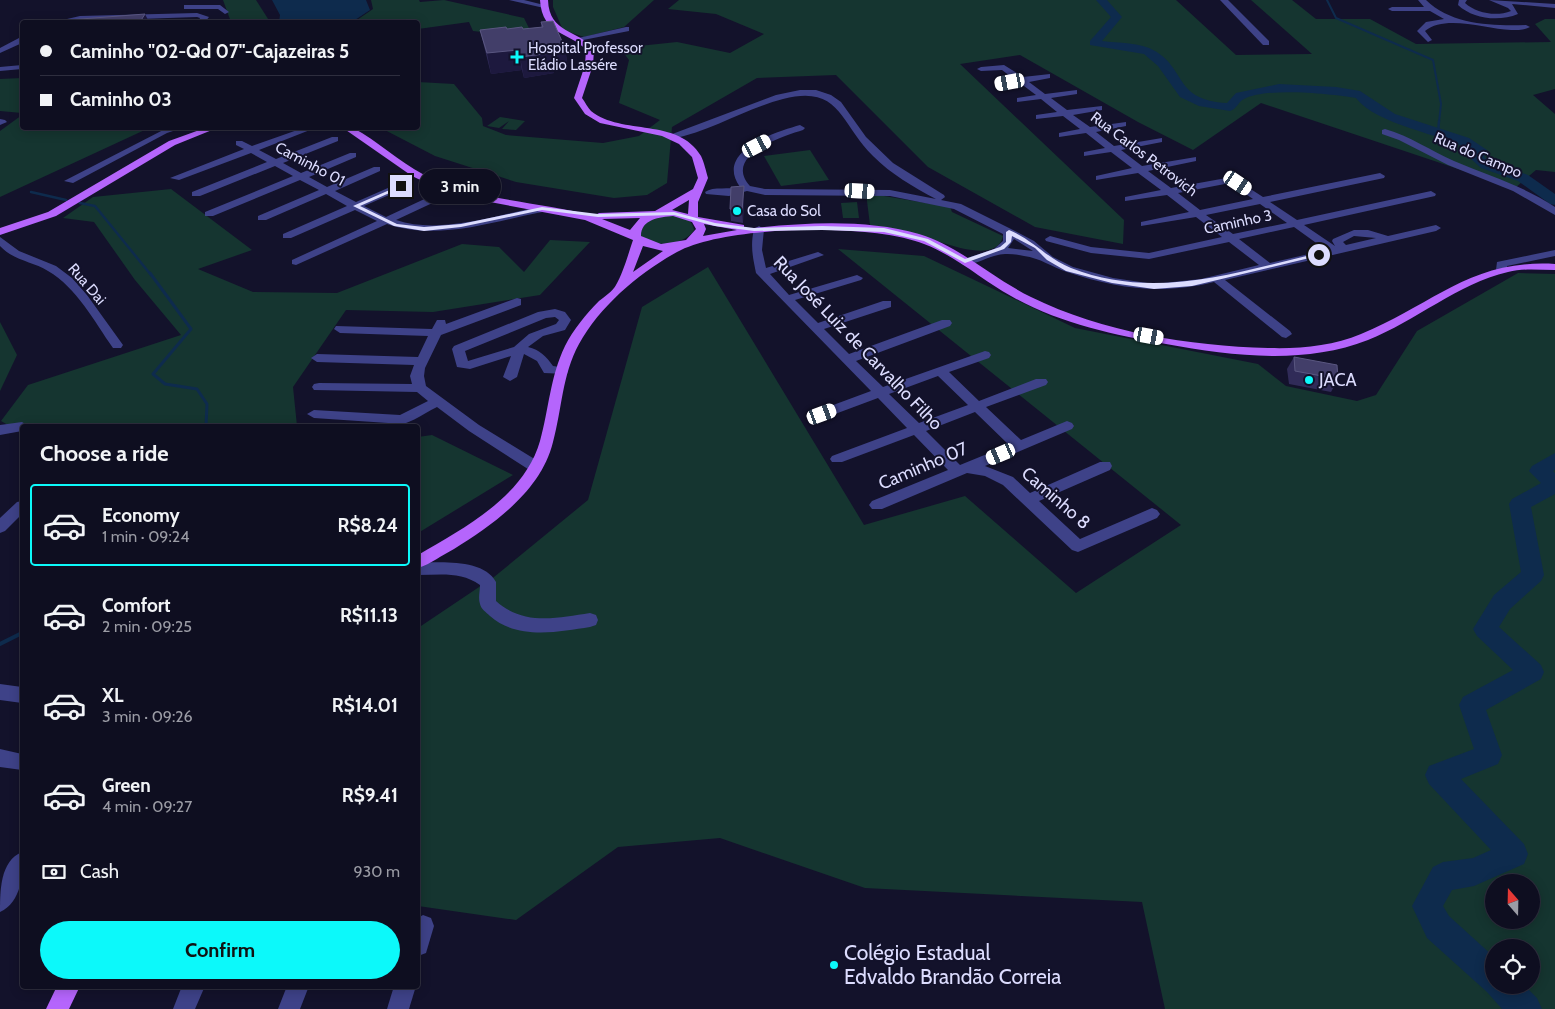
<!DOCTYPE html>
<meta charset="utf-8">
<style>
:root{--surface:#0e0e20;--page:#171729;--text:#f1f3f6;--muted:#9b9ca5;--line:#2e2e3e;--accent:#0cf9fa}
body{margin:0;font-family:Cabin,sans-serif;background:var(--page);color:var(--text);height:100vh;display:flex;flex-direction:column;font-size:19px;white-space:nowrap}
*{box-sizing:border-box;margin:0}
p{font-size:16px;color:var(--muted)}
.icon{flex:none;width:28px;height:28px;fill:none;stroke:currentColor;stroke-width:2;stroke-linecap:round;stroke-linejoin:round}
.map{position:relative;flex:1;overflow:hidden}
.panel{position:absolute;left:20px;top:424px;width:400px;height:565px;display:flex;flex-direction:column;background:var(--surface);border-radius:5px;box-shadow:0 2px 12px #0003,0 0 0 1px var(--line)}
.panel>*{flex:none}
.banner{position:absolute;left:20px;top:20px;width:400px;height:110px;border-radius:5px;box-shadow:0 2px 12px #0003,0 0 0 1px var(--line);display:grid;align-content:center;height:110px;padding:0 20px;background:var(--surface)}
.needle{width:32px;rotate:340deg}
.buttons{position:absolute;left:1485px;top:874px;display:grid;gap:10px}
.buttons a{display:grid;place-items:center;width:55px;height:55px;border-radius:50%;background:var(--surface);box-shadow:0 2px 12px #0003,0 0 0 1px var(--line);font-size:25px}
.end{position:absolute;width:22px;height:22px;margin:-11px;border:6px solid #dcdcfe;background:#111;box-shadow:0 0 0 2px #111}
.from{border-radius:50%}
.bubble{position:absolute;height:35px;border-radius:18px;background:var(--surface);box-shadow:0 2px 12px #0003,0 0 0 1px var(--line);font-size:16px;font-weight:800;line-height:35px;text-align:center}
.car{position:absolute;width:15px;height:30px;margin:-15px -8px;border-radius:6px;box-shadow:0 0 4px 1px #0007;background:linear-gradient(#fff 24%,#345 0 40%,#fff 0 76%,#345 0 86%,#fff 0)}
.banner b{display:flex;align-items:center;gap:18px;height:48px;font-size:19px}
.banner b+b{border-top:1px solid var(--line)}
.banner i{width:12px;height:12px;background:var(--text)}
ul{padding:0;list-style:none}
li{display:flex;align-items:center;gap:15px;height:82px;margin:0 10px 8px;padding:0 10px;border:2px solid transparent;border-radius:5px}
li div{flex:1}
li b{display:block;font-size:19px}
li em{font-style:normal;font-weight:800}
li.active{border-color:var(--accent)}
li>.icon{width:45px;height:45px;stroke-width:1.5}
h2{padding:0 20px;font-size:22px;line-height:60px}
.pay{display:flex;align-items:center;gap:12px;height:55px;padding:0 20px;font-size:19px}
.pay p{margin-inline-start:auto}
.action{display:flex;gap:10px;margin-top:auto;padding:10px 20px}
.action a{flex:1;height:58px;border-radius:30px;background:var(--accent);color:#111;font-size:20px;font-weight:800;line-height:58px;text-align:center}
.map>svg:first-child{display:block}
</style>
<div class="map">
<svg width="1555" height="1009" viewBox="0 0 1555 1009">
<rect width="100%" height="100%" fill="#13122b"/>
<g fill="#153530" fill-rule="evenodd">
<polygon points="223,0 256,0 270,22 231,22"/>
<polygon points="371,0 419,0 420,2 444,0 524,18 529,28 509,35 473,31 469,22 418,29 418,22 354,22 373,9"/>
<polygon points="553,0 654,0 624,27 584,37 563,30 553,7"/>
<polygon points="679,0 1176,0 1236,55 1312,54 1251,0 1292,0 1316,19 1370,19 1416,44 1551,42 1535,24 1545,19 1555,19 1555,89 1533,95 1555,114 1555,172 1536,170 1515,188 1261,103 1193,150 1138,122 1020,55 960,64 1124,220 1123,244 1035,227 928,167 836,75 757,78 672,127 667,183 647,195 614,198 516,182 435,156 381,128 418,128 418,82 454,84 482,118 483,126 506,135 603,143 639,136 660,120 619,103 629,60 620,48 677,42 730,53 764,34 716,14 668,9"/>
<polygon points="22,78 22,113 0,111 0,79"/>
<polygon points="22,115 22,128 149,128 0,197 0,131"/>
<polygon points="500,117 525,121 516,130 502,129 509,121 499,128 487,126"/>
<polygon points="810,150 829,180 781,186 764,156"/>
<polygon points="171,189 252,250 198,269 253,292 337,293 462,244 499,247 524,272 550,240 590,242 540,295 433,312 346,310 293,387 297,426 22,426 22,433 1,421 28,385 181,335 135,280 94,222 63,218 93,197"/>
<path d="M866,193L950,207L952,212L1003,236C996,267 938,240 919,235C903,230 887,227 870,225Z"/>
<polygon points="857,202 859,218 843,218 841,203"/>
<path d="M668,215C679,216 692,217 694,230C684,246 651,249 639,234L648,219Z"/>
<path d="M838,249L924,256L1075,328L1258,364L1286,386L1357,401L1376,395L1417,331L1518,273L1555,274V1009H1165L1142,902L865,888L720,838L618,847L516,920L418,906V628L494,577L588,500L642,307L708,267L864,525L965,496L1076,593L1181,525ZM1494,882H1531V920H1494ZM1494,948H1531V985H1494Z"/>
<polygon points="0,322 17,355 0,391"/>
<polygon points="432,435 513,475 418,533 418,437"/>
</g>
<polygon fill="#0e2b4d" points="272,0 366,0 370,10 352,22 279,22 280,15"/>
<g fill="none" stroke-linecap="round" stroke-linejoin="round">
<polyline stroke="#0e2b4d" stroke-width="2" points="1327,0 1336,18 1433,60 1441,104 1439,122"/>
<g stroke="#0e2b4d" stroke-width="2.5">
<polyline points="1438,133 1439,121"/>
<polyline points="31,192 66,200"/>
<polyline points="80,203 95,206 151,275"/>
</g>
<polyline stroke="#0e2b4d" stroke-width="3" points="150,273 191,329 153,374 165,384 197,389 207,404 206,426"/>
<polyline stroke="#0e2b4d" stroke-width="4" points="0,644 22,633"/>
<g fill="#0e2b4d" fill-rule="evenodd">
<path d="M1096,0H1107L1122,17L1102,41C1119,43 1140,42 1155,51C1187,70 1174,100 1227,103L1236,93L1279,84L1336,87L1360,91L1395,114L1469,138L1487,150L1484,157L1491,162L1528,175L1555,194V205L1550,204L1518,181L1481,168L1470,158L1473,151C1442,134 1376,125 1356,98C1331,94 1267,87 1244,99C1238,102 1237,109 1230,111L1199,106L1180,97L1158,66L1144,54L1090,45V41L1111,17Z"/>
<polygon points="1555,453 1555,470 1553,471 1555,473 1555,494 1531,507 1544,575 1541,581 1510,609 1499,627 1541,665 1544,672 1541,679 1486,710 1502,755 1498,764 1461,779 1524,844 1528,854 1524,864 1474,886 1452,890 1443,906 1449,916 1494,957 1494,985 1524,985 1537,998 1542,1009 1502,1009 1487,992 1427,938 1412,906 1433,867 1443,862 1473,858 1491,850 1429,784 1425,775 1429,766 1474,749 1459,705 1463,697 1513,670 1477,636 1473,629 1494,595 1521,572 1509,504 1512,499 1541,483 1529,471 1532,466"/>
</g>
<g fill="#3e4288" fill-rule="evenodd">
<polygon points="509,0 524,0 548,6 544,8"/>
<polygon points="1220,0 1228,0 1269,41 1269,45 1263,45"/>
<path d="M1418,0H1426C1451,25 1493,26 1526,25L1530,27C1525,30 1518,30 1511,30C1486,29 1445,14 1425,31L1432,40L1428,42L1417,31L1426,22L1444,19L1430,11H1392L1388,9L1392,7H1424Z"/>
<path d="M1459,0H1467L1465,3C1476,13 1496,17 1511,11L1508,8L1489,0L1555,4V8L1512,4L1518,14C1499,22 1473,19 1458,5Z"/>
<polygon points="187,5 220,5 229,12 225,14 218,9 184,9 184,5"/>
<polygon points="197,13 209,17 205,22 198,22 200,18 197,17 54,22 80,16"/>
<polygon points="626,27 629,27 629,31 578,41 574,39"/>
<polygon points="19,38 22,38 22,43 0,53 0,48"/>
<polygon points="22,65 22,69 0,71 0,67"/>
<path d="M1004,65L1023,77L1050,74V78L1029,82L1045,94L1077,90V94L1051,98L1067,110L1102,106V110L1073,115L1090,127L1126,122V126L1096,132L1114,146L1162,138V142L1121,150L1142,166L1196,157V161L1148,171L1171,188L1232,177L1263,197L1380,173L1385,176L1384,178L1270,202L1297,220L1431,191L1436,194L1435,196L1304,225L1335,246L1332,241L1333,239L1354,230H1368L1388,236L1436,225L1441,228L1436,231L1225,280L1290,331L1292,334L1286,338L1282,337L1214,282C1162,295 1118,289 1067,272C1052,267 1040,258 1024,256C1017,254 1005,253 998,255C986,257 973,267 961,264V260L994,249L1003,241V234L954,209L890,196L765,195L747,191L729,196L706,194L705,192C713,186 730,190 740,187C714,151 776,132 800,125L805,128L803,130C784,136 722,155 750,186L765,189L890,190L936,199C913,187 891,174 873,156C840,124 841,84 783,99C745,109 711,131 672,139L667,136L776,95L800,90H816L831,95L841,102L866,137L893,163L944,195L945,197L941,200L961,204L1013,230L1034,241L1053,257L1073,267L1113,278L1154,284L1201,279L1259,265L1229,242L1149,259L1091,253L1046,241L1045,239L1050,236L1091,247L1149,253L1222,237L1196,217L1141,226V222L1189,212L1167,195L1125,201V197L1161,190L1138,173L1096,180V176L1132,168L1111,152L1084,156V152L1105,148L1086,133L1059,137V133L1080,129L1063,116L1036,119V115L1057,112L1041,99L1017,102V98L1036,95L1020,83L996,86V82L1014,79L1002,70L981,71L977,69L981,67ZM1230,183L1253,199L1200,210L1178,193ZM1260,204L1287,223L1233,234L1206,215ZM1294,227L1326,250L1270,263L1239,239ZM1354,236L1376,238L1346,245L1343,242ZM1014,239L1033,251L1008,248Z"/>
<polygon points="0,119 5,120 7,122 0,125"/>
<polygon points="167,128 182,128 167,133 73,183 64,181"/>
<path d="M303,128H315L259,150L276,159L332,137H338V141L283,163L301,173L350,153H356V157L309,177L327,187L374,167H380V171L335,191L356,202L397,184H405V188L364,206L386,217L433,195H441V199L396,220C440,235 498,215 542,206L547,209L542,212C491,222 438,241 387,224L296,265L292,264V260L377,221L355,210L291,238H283V234L347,206L326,194L266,220H258V216L319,190L300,180L213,216H205V212L293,176L275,166L200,196H192V192L267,162L251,153L179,180L170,178L244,149L236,145V141H242L252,146Z"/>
<path d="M1385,129C1410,136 1431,151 1454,161C1489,176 1524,186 1555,207V215L1513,191L1448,165L1399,140L1382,134V130Z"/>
<path d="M759,226L764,229L762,250L766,268L818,252L824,255L770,274L789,295L857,275L863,278L861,280L795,300L818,323L883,301H891V307L824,329L849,354L942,320H950L952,323L950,326L856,361L883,387L985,351L989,352L991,355L989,358L949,372L979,401L1036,379H1046L1048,382L1046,385L986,407L1021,440L1067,421L1072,423L1074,426L1072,429L985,466L1013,477L1030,493L1100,462H1110L1112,466L1110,470L1039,501L1080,539L1152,508L1157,510L1160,514L1157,518L1078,552L1072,550L1003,485L985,476L967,473L882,509H872L869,505L872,501L948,470L914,435L842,462H832L830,459L832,456L907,428L878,398L827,417H817L815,414L817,411L871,391L756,273C753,258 750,246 754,229ZM938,376L968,405L919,423L889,394ZM975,412L1009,445L960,465L926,431Z"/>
<path d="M0,237L19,251L56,266L72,278L87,295L123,345L121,348H113C94,321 77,288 48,271C32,261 14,261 0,246Z"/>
<polygon points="1555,250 1555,256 1507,266 1508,270 1502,273 1496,270 1497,262"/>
<path d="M517,298L521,299V305L441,335L425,368L424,376L426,386L479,425L541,463L543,467L541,471H531L469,431L437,407C421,415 408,426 390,426L388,423L314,418L307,414L314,410L400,415L428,401L417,392L314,390L312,387L314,384L319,383L412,384L410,376L414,365L317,362L311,358L317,354L418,357L428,336L340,333L334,329L336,326L432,329L437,320H445L446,324Z"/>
<path d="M555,309L565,312L571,320L565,330L543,336L528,347C540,350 546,356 553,366L567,368L568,371L567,374L544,373L537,361L524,354L517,377L510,381L503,377L511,356L470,369L457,367L452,349L454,346L538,312ZM555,317L559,320L556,324L529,334L514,347L468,361L465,351L546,318Z"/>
<polygon points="22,422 28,426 22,426 22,431 0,435 0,425"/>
<polygon points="22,501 22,514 5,531 0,533 0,518 17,502"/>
<path d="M418,563C440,562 484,559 496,582V601C524,626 557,618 590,613L596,615L598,620L596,625L590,627C558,632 517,640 490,616C486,612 481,609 480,604C478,598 480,591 480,585C461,571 439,575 418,575Z"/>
<polygon points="0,684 22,687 22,703 0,700"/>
<polygon points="0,749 22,754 22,770 0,767"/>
<path d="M22,852C25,871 21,903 0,912C0,891 0,861 22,852Z"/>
<polygon points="423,915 431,918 434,926 426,953 418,956 418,918"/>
<polygon points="182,986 205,986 195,1009 173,1009"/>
<polygon points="287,986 309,986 300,1009 278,1009"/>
<polygon points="394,986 416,986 409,1009 387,1009"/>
</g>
<g fill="#b565fc" fill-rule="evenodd">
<path d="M540,0H548C549,34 579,29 594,50L593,65L582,98C585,102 588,108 591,111C622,136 678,117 701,156C704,162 706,171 708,178L698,202V217L744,225V229C800,223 864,218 919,234C961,247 992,278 1031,297C1102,332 1190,346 1268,348C1300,349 1332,346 1361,334C1433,305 1470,259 1555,264V270C1539,270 1523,268 1508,272C1457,284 1416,321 1368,340C1304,365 1232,356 1166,344C1114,335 1058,323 1011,296C982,280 956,256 924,244C872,223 726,225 677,252C639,273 600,306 579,344C562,375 562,409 553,442C541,491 494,524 454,549C442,555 431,564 418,568V555C464,528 524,497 540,441C549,409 550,377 565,346C573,330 586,314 599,301C604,297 613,291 616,285C623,273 628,255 633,240L585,220L490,202L437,188L412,176L343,128H353L362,133C386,148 407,168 433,179C483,201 541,202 594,216L599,213L655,211L693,189L698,178L692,157L679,144L662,136L600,123L585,114L574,98L585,65L586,50C571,32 542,36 540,0ZM689,200L688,214L672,210ZM673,216L692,222L696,229L686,240L661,244L641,236C641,219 660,217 673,216ZM640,218L630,230L602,219ZM704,224L737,230L703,236L706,229ZM643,246L663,251L633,272Z"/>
<polygon points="205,128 217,128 175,145 56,216 0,235 0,228 48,212 169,141"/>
<polygon points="57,986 80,986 69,1009 46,1009"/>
</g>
</g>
<g fill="#302b58">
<polygon points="541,22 565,48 568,68 554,70 554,73 524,78 522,70 491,74 480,30 523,29 541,27"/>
<polygon points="744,186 744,198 743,223 731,221 730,209"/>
<polygon points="1294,357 1338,379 1331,392 1289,384 1287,369"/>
</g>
<g fill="#1d193e">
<polygon points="145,14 149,22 140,22"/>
<polygon points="565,48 568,68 554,70 554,73 524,78 520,57 550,49"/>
<polygon points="518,50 522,70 491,74 487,53"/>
<polygon points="744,186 744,198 743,223 742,211"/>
</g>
<g fill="#423e69" stroke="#5a5781">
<polygon points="145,14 140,22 65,22 68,20"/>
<polygon points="553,21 565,48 550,49 551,53 520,57 518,50 487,53 480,30 506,27 507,29 522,27 523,29 543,27 541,22"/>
<polygon points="744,186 742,211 730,209 731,187"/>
<polygon points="1294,357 1337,365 1338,379 1295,371"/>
</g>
<path fill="#dcdcfe" d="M401,185L403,187L360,206L397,224L424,227L461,224L542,207L598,214L674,212L715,223L754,228L822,226L884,228L928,239L965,259L1000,247L1006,242V232L1009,230C1032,239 1048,259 1071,268C1155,301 1236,272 1319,253L1322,255L1192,286L1154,289L1112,283L1066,271L1047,260L1035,248L1012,236L1011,242L1004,249L965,263L924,241L884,232L822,230L754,231L715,226L674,215L598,217L542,210L461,227L424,231L394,226L353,206Z"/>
<g fill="#0cf9fa" stroke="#13122b" stroke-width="2">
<path d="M514.5 49.5h5v5h5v5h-5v5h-5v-5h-5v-5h5z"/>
<circle cx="737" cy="211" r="5"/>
<circle cx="1309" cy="380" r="5"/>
<circle cx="834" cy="965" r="5"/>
</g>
<g text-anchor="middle" stroke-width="4" stroke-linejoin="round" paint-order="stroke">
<g font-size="15" fill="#dcdcfe" stroke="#13122b" text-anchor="start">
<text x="528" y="53">Hospital Professor<tspan x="528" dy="17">Eládio Lassére</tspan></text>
<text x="747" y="216">Casa do Sol</text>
</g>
<g font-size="15" fill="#dcdcfe" stroke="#13122b">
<text transform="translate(1144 154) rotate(37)" y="5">Rua Carlos Petrovich</text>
<text transform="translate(1478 155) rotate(23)" y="5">Rua do Campo</text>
<text transform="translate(310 164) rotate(28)" y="5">Caminho 01</text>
<text transform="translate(1238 222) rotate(-12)" y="5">Caminho 3</text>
<text transform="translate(87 284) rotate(49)" y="5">Rua Dai</text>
</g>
<g font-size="18" fill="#dcdcfe" stroke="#13122b">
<text transform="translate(858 343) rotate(46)" y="6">Rua José Luiz de Carvalho Filho</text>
<text transform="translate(923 466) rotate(-23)" y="6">Caminho 07</text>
<text transform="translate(1056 498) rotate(41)" y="6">Caminho 8</text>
</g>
<g font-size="18" fill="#dcdcfe" stroke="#13122b" text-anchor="start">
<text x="1319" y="386">JACA</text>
</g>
<g font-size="21" fill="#dcdcfe" stroke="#13122b" text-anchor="start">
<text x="844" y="960">Colégio Estadual<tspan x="844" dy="24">Edvaldo Brandão Correia</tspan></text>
</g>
</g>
</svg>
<div class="buttons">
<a><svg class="needle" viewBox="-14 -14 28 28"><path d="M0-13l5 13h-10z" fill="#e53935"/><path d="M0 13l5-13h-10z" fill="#9b9ca5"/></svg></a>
<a><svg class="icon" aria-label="locate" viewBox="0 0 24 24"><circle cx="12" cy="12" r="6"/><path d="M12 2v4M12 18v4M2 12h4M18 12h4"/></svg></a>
</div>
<i class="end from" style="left:1319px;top:255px"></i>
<i class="end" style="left:401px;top:186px"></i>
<div class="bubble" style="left:419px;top:169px;width:82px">3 min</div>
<i class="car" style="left:1010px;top:82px;rotate:260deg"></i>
<i class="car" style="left:757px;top:146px;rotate:63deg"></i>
<i class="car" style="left:1238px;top:183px;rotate:124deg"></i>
<i class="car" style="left:860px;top:191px;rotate:93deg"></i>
<i class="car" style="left:1149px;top:336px;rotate:100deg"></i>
<i class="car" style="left:822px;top:414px;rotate:70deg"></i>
<i class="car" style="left:1001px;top:454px;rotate:247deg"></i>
<div class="banner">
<b><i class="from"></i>Caminho &quot;02-Qd 07&quot;-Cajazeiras 5</b>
<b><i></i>Caminho 03</b>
</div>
<section class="panel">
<h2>Choose a ride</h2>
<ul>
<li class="active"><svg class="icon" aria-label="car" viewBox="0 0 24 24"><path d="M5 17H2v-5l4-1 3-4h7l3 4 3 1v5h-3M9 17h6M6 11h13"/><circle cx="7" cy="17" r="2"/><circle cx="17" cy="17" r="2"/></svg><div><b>Economy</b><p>1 min · 09:24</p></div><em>R$8.24</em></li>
<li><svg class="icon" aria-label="car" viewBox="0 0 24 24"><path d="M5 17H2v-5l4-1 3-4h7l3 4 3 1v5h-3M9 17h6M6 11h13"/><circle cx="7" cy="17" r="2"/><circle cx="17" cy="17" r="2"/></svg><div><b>Comfort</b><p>2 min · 09:25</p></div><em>R$11.13</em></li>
<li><svg class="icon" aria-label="car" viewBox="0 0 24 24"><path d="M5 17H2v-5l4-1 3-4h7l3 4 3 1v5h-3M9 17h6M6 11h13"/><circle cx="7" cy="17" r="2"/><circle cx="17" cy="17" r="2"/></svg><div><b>XL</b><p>3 min · 09:26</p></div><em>R$14.01</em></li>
<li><svg class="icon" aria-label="car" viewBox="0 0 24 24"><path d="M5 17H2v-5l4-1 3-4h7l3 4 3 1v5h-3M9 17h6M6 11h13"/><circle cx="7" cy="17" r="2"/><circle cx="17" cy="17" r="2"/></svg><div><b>Green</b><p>4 min · 09:27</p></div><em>R$9.41</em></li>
</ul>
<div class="pay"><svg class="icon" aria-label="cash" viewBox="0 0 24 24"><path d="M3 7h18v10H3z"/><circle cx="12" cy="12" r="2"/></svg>Cash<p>930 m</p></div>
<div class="action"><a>Confirm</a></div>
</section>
</div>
